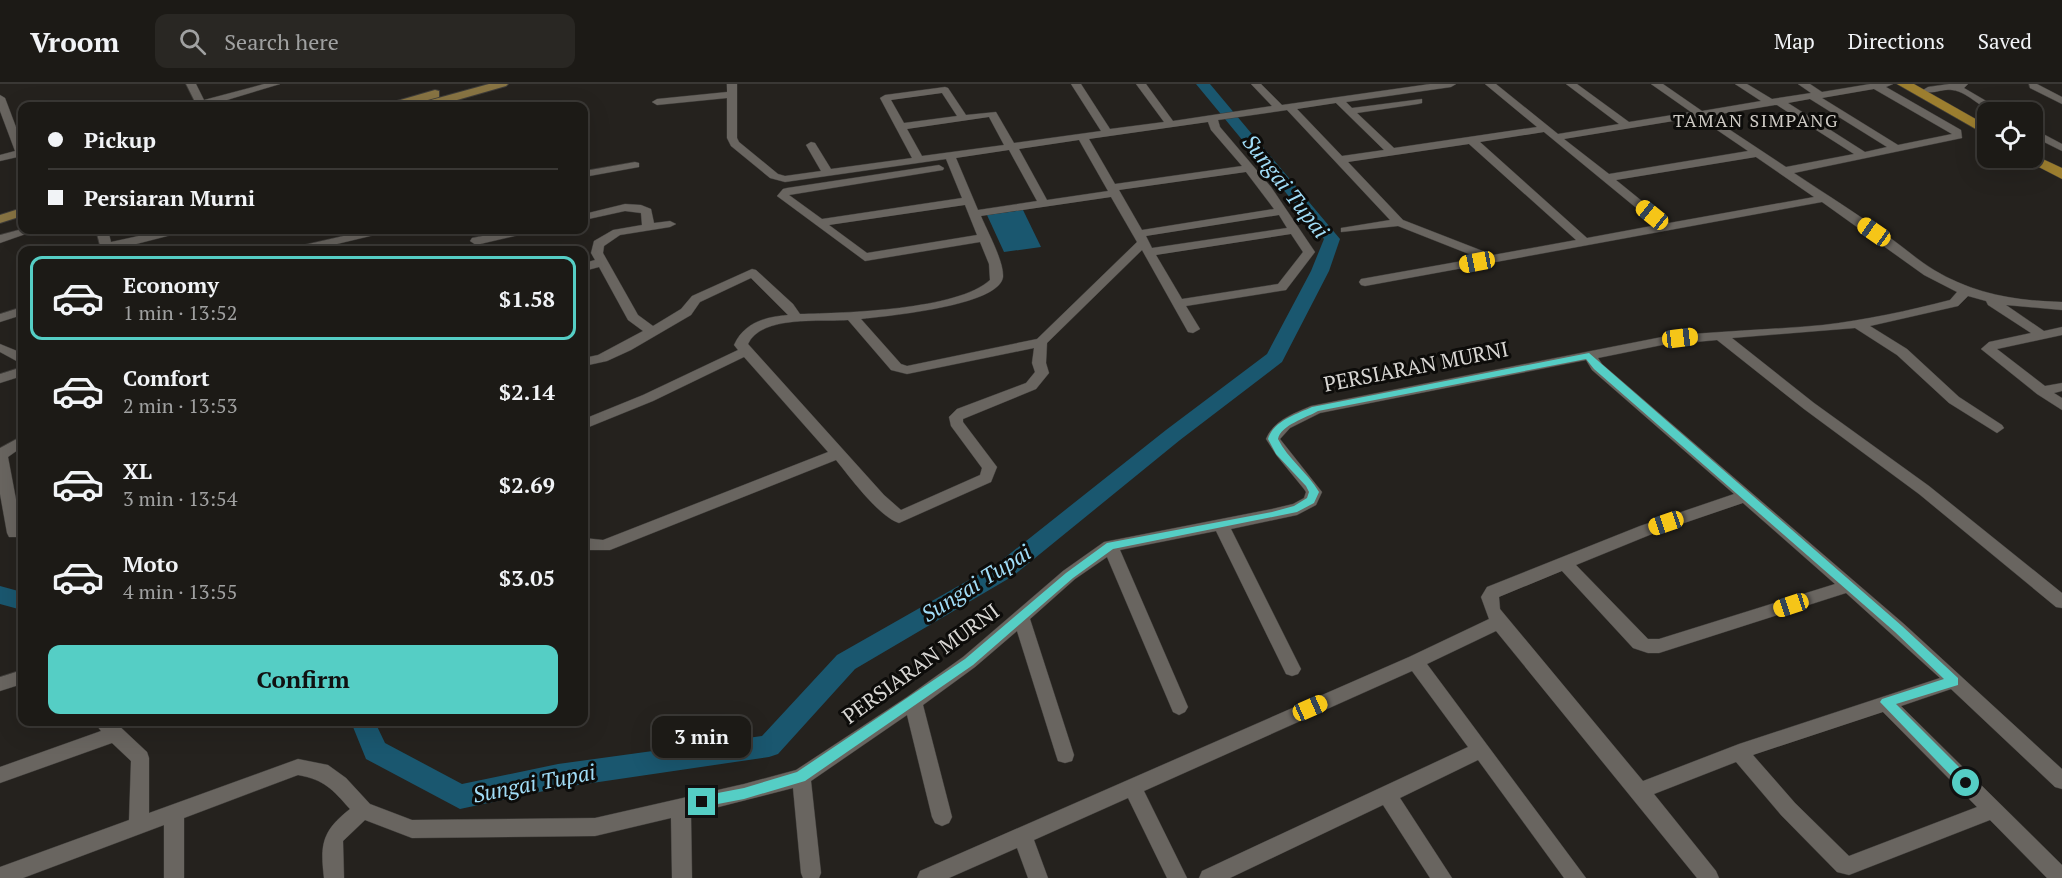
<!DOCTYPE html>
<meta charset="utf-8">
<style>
:root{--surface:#1c1a16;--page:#292723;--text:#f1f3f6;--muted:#a0a1a1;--line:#3a3835;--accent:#55cec5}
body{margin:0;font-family:"PT Serif",serif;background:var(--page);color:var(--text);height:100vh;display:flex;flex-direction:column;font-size:22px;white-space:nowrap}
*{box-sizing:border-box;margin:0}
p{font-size:20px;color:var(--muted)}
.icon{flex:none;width:33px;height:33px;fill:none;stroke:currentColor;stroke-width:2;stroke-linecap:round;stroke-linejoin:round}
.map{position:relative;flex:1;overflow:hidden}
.details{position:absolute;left:18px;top:162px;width:570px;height:480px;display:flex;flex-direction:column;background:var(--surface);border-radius:12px;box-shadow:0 6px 24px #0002,0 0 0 2px var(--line)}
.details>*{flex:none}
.banner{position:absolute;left:18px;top:18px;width:570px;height:132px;border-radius:12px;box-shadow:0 6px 24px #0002,0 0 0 2px var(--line);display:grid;align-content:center;height:132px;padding:0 30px;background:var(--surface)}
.controls{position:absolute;left:1977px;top:18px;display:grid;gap:12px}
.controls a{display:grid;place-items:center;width:66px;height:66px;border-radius:12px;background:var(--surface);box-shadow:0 6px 24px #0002,0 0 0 2px var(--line);font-size:30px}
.end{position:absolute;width:27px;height:27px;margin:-14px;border:8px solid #55cec5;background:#111;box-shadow:0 0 0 3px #111}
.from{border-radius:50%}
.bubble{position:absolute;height:42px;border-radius:12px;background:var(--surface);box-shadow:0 6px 24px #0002,0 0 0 2px var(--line);font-size:20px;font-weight:600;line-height:42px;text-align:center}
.car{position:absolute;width:18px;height:36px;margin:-18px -9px;border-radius:8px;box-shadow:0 0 4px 2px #0007;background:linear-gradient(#f5c518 24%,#345 0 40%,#f5c518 0 76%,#345 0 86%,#f5c518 0)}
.banner b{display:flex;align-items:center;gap:21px;height:57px;font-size:22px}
.banner b+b{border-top:2px solid var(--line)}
.banner i{width:15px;height:15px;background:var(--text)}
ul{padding:10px 0 0;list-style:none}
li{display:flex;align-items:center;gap:18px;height:84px;margin:0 12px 9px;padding:0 18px;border:3px solid transparent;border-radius:12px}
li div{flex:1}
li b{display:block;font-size:22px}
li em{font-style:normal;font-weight:600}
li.on{border-color:var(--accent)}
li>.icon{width:54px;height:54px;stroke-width:1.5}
.action{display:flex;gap:12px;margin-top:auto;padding:12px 30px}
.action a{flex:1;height:69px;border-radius:12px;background:var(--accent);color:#111;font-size:24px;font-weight:600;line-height:69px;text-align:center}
header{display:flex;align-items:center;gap:36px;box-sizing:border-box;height:84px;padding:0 30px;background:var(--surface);border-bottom:2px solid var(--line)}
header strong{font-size:28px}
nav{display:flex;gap:33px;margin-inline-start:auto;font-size:21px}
.search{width:420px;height:54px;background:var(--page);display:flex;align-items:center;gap:15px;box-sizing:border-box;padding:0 21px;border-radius:12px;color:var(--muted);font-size:22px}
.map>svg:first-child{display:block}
</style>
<header>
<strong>Vroom</strong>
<div class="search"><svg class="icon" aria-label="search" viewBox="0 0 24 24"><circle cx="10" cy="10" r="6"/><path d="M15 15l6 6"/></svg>Search here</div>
<nav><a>Map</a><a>Directions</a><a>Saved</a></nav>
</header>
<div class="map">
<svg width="2062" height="794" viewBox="0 0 2062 794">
<rect width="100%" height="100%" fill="#25221e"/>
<polygon fill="#1a576f" points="1023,126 1041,163 1004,168 987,131"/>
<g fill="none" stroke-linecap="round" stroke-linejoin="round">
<g fill="#1a576f" fill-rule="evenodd">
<polygon points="1196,0 1210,0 1340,155 1329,187 1282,278 1180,356 1013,492 855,585 778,670 769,673 558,704 460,725 366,675 351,638 375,638 385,659 462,700 558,680 762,652 837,571 997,480 1166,346 1267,270 1311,187 1324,155"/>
<polygon points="0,502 22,508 22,526 0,520"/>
</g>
<defs>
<g id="minor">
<polygon points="186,0 196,0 204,16 264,0 280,0 207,22 197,22"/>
<path d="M727,0H737V54L739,58L778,90L785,92L821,87L806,61L811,58L815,59L831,85L912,74L880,14L885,11L945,3L948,4L966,31L996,28L1014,59L1101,47L1071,0H1081L1110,45L1164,38L1136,0H1146L1173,37L1272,22L1251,0H1261L1282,21L1430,0H1456L1451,3L1346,18L1352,24L1422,15V19L1418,20L1357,29L1394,64L1537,43L1485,0H1496L1558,50L1619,40L1566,0H1577L1629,38L1691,28L1651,0H1663L1702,27L1761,17L1735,0H1747L1772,15L1811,9L1798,0H1810L1822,8L1870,0H1893L1886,3L1961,46L1962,54L1794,89C1827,111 1861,132 1893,156C1907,166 1919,177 1934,186C1974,210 2016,217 2062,218V226L2006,221L2044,247L2062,243V251L1997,265L2045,302L2062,299V307L2054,309L2062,314V326L2037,310L1981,265L1989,258L2031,249L1988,221L1986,217L1968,212L1958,222L1870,242L1907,265L1959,313L2002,341L2004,344L1997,349L1949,319L1897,271L1855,244L1732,254L1814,319L1929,402L2062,509V524L2056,523L1919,410L1804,325L1717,256L1662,261L1598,274L1602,280L1904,540L2062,685V705L2055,703L1951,605L1901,622L2062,781V794H2047L1990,736L1849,791L1837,788L1781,731L1736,678L1654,710L1716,787L1719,794H1697L1496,547L1427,580L1586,794H1564L1478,676L1400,714L1452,794H1430L1383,721L1230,794H1199L1202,787L1468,663L1412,587L1144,707L1187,794H1167L1128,714L1034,756L1048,794H1028L1017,764L949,794H917L920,787L1409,573L1489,535L1481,513L1487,503L1640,442L1734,410L1592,286L1586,276L1320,329L1290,344L1280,355L1322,408L1316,421L1297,431L1231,445L1301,585L1298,590L1292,592L1286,590L1216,447L1120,466L1188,623L1185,628L1179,631L1173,628L1107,473L1075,495L1030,535L1074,671L1072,677L1065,679L1058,677L1056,671L1017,547L975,583L923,621L952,733L949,739L942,742L935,739L932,733L907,631L811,697L821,789L819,794H803L801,789L793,704L691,730L692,794H672L671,734L595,752L412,754L365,736L343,757L344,794H324C320,760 322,747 350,725C332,705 325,696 298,691L184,734V794H164V741L23,794H0V783L129,736L131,677L112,659L0,699V683L101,647L94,638H115L147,668L149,674V729L298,675L328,681L346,694L370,720L412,736L595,734L744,700L796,686L907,613L963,573L1063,487L1104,458L1272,425L1293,420L1304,414L1306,408L1304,405L1277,372L1266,355C1274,336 1293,330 1311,322L1662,253C1716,247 1769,246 1823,241C1865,236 1908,227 1950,216L1957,208L1924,191L1822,118L1365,202L1361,201L1359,198L1361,195L1479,174L1398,142L1341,148V144L1390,136L1287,26L1218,36L1220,43L1271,103L1315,168L1286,206L1186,222L1200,245L1193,249L1188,248L1142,166L1047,259L1046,279L1049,289L1036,305L963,335V338L997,383L991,398L899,439C878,432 850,393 836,376L610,466H584V454L603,456L828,368L744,273L653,317L584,345V335L643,311L738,266L734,261C744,239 764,233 788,231L751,194L700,218L691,231L631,266L607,277L584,282V274L598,271L643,247L628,236L599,183L584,187V179L595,176L591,169L594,157L613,146L642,141L641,129L625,127L584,136V130L625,120L641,121L651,125L654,139L670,137L676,140L670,143L620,151L604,162L603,169L638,231L653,242L681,225L692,212L752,185L756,186L793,220L800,230C844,229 958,226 990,196L989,180L980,158L865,177L777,112L783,105L787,104L939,81L944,84L943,86L789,111L822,135L962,114L946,75L785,98L770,94L731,62L727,54V14L657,21L652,18L657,15L727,8ZM1874,5L1952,50L1898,61L1822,14ZM942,9L957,32L904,39L891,16ZM1810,15L1887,63L1865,68L1788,19ZM1336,19L1384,66L1342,72L1297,25ZM1775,21H1777L1854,70L1786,83L1709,32ZM989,33L1004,61L922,72L907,45ZM1698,33L1748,67L1609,90L1564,55ZM1208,38L1211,46L1242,82L1115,100L1089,55ZM1544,48L1657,141L1587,154L1480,58ZM1079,56L1108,107L1047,116L1019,65ZM1469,60L1576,156L1493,171L1403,136L1348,78ZM1009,66L1037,117L978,126L956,74ZM1756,73L1814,113L1669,139L1616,96ZM1246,88L1274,125L1142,146L1119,106ZM1111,113L1137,158L1037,255L907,282L901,280L861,235C886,232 999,222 1003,193C1004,177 987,147 981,132ZM965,121L977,151L867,169L829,141ZM1279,131L1287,144L1152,164L1146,152ZM1291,150L1303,168L1278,200L1182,215L1156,171ZM848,236L891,286L907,290L1034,264L1032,279L1035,288L1026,299L957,325L949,333L951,342L982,384L980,391L901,426L884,411L748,260C761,231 821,238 848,236ZM1743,419L1835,500L1659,555H1648L1576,481L1652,450ZM1562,487L1633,564L1648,569H1659L1846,509L1940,594L1739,660L1643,697L1500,525L1499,513ZM1883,628L1977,723L1849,772L1795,719L1753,671Z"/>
<path d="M1949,0H1968L1964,4L2005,28C1982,30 1971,8 1952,6C1941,4 1932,12 1923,6L1928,3Z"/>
<polygon points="2029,0 2037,0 2062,13 2062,20 2030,4"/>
<polygon points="0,11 5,14 22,59 22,72 0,77 0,71 15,67 0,27"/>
<polygon points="2032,44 2062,60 2062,67 2032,52"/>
<polygon points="635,78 639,79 639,83 584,93 584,87"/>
<polygon points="22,145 37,146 0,159 0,151"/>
<polygon points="96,146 108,146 111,158 166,146 185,146 183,148 113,166 101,166"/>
<polygon points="370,146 389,146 387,148 312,166 293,166 295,163"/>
<polygon points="514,146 534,146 532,148 476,161 470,157 472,154"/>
<polygon points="22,223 22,231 0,238 0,230"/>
<polygon points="0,260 22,269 22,280 0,268"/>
<polygon points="22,283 22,292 0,299 0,290"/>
<polygon points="22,352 22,363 8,373 22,447 21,453 9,453 7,449 0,410 0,364"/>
<polygon points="22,586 22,600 0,607 0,593"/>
</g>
<g id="major">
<polygon points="489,0 508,0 506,2 436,22 418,22 420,19"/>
<polygon points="435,6 439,7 439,13 405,22 388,22 390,19"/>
<polygon points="22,124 22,132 0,139 0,131"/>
</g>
<g id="highway">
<polygon points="1897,0 1914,0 1988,42 1988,52"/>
<polygon points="2032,70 2062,84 2062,95 2027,77 2025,74 2032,74"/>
</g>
</defs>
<use href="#minor" stroke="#3e3c39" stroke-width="1"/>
<use href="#major" stroke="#3e3c39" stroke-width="2"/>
<use href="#highway" stroke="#3e3c39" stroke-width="1"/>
<use href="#minor" fill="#696560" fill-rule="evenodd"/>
<use href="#major" fill="#887443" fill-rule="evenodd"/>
<use href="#highway" fill="#9c7e2f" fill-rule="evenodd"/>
</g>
<path fill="#55cec5" d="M1589,269L1902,542L1958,594V601L1896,620L1971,695L1973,699L1971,703H1962L1880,618L1882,615L1944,595L1895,548L1594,285L1586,275L1318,327C1306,334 1281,341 1278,355C1288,375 1307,388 1319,408L1314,419L1297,428L1113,465L1073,494L973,581L805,697L744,715L702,723L698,722L696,718L702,712L744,704L797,688L965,575L1066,489L1107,459L1272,428L1294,422L1307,414L1309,408L1306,402L1276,370L1268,355C1273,337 1297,330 1312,323Z"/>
<g text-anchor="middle" stroke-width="6" stroke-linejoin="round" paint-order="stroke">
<g font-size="18" letter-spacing="1.5" fill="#cecac4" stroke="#0d0c0a">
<text x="1756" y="43">TAMAN SIMPANG</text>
</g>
<g font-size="21" fill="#d8d6d3" stroke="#0d0c0a">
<text transform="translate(1416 283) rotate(-11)" y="7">PERSIARAN MURNI</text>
<text transform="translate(921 580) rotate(-36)" y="7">PERSIARAN MURNI</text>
</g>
<g font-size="22" font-style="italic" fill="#a0dcf7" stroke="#0d0c0a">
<text transform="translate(1286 102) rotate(52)" y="8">Sungai Tupai</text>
<text transform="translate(976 499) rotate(-32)" y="8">Sungai Tupai</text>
<text transform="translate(534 699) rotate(-11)" y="8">Sungai Tupai</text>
</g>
</g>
</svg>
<div class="controls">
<a><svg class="icon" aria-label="locate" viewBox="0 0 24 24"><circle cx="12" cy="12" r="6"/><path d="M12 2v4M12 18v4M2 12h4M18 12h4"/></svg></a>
</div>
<i class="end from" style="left:1966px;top:699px"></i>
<i class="end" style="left:702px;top:718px"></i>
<div class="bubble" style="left:652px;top:632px;width:99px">3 min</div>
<i class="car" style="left:1652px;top:131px;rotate:309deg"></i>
<i class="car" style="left:1874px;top:148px;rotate:305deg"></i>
<i class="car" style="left:1477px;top:178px;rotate:259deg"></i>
<i class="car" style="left:1680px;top:254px;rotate:83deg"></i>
<i class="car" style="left:1666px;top:439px;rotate:251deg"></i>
<i class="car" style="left:1791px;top:521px;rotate:252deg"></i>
<i class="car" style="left:1310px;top:624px;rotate:66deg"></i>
<div class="banner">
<b><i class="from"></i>Pickup</b>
<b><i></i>Persiaran Murni</b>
</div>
<section class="details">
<ul>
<li class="on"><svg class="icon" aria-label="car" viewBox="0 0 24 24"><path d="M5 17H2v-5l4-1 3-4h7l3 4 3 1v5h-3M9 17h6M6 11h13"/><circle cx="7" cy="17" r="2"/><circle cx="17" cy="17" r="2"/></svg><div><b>Economy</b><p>1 min · 13:52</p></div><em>$1.58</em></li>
<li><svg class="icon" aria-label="car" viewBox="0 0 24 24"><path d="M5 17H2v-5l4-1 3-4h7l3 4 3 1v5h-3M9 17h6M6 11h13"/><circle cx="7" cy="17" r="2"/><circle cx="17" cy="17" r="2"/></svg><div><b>Comfort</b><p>2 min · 13:53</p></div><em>$2.14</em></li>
<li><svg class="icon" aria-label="car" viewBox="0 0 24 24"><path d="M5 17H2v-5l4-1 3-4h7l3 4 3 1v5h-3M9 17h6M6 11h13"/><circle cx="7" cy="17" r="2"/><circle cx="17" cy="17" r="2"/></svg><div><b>XL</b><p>3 min · 13:54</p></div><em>$2.69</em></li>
<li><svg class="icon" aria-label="car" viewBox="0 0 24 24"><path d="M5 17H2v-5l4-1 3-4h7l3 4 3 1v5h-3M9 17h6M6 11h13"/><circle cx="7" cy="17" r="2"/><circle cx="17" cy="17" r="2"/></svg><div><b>Moto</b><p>4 min · 13:55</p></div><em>$3.05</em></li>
</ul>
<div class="action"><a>Confirm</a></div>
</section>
</div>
